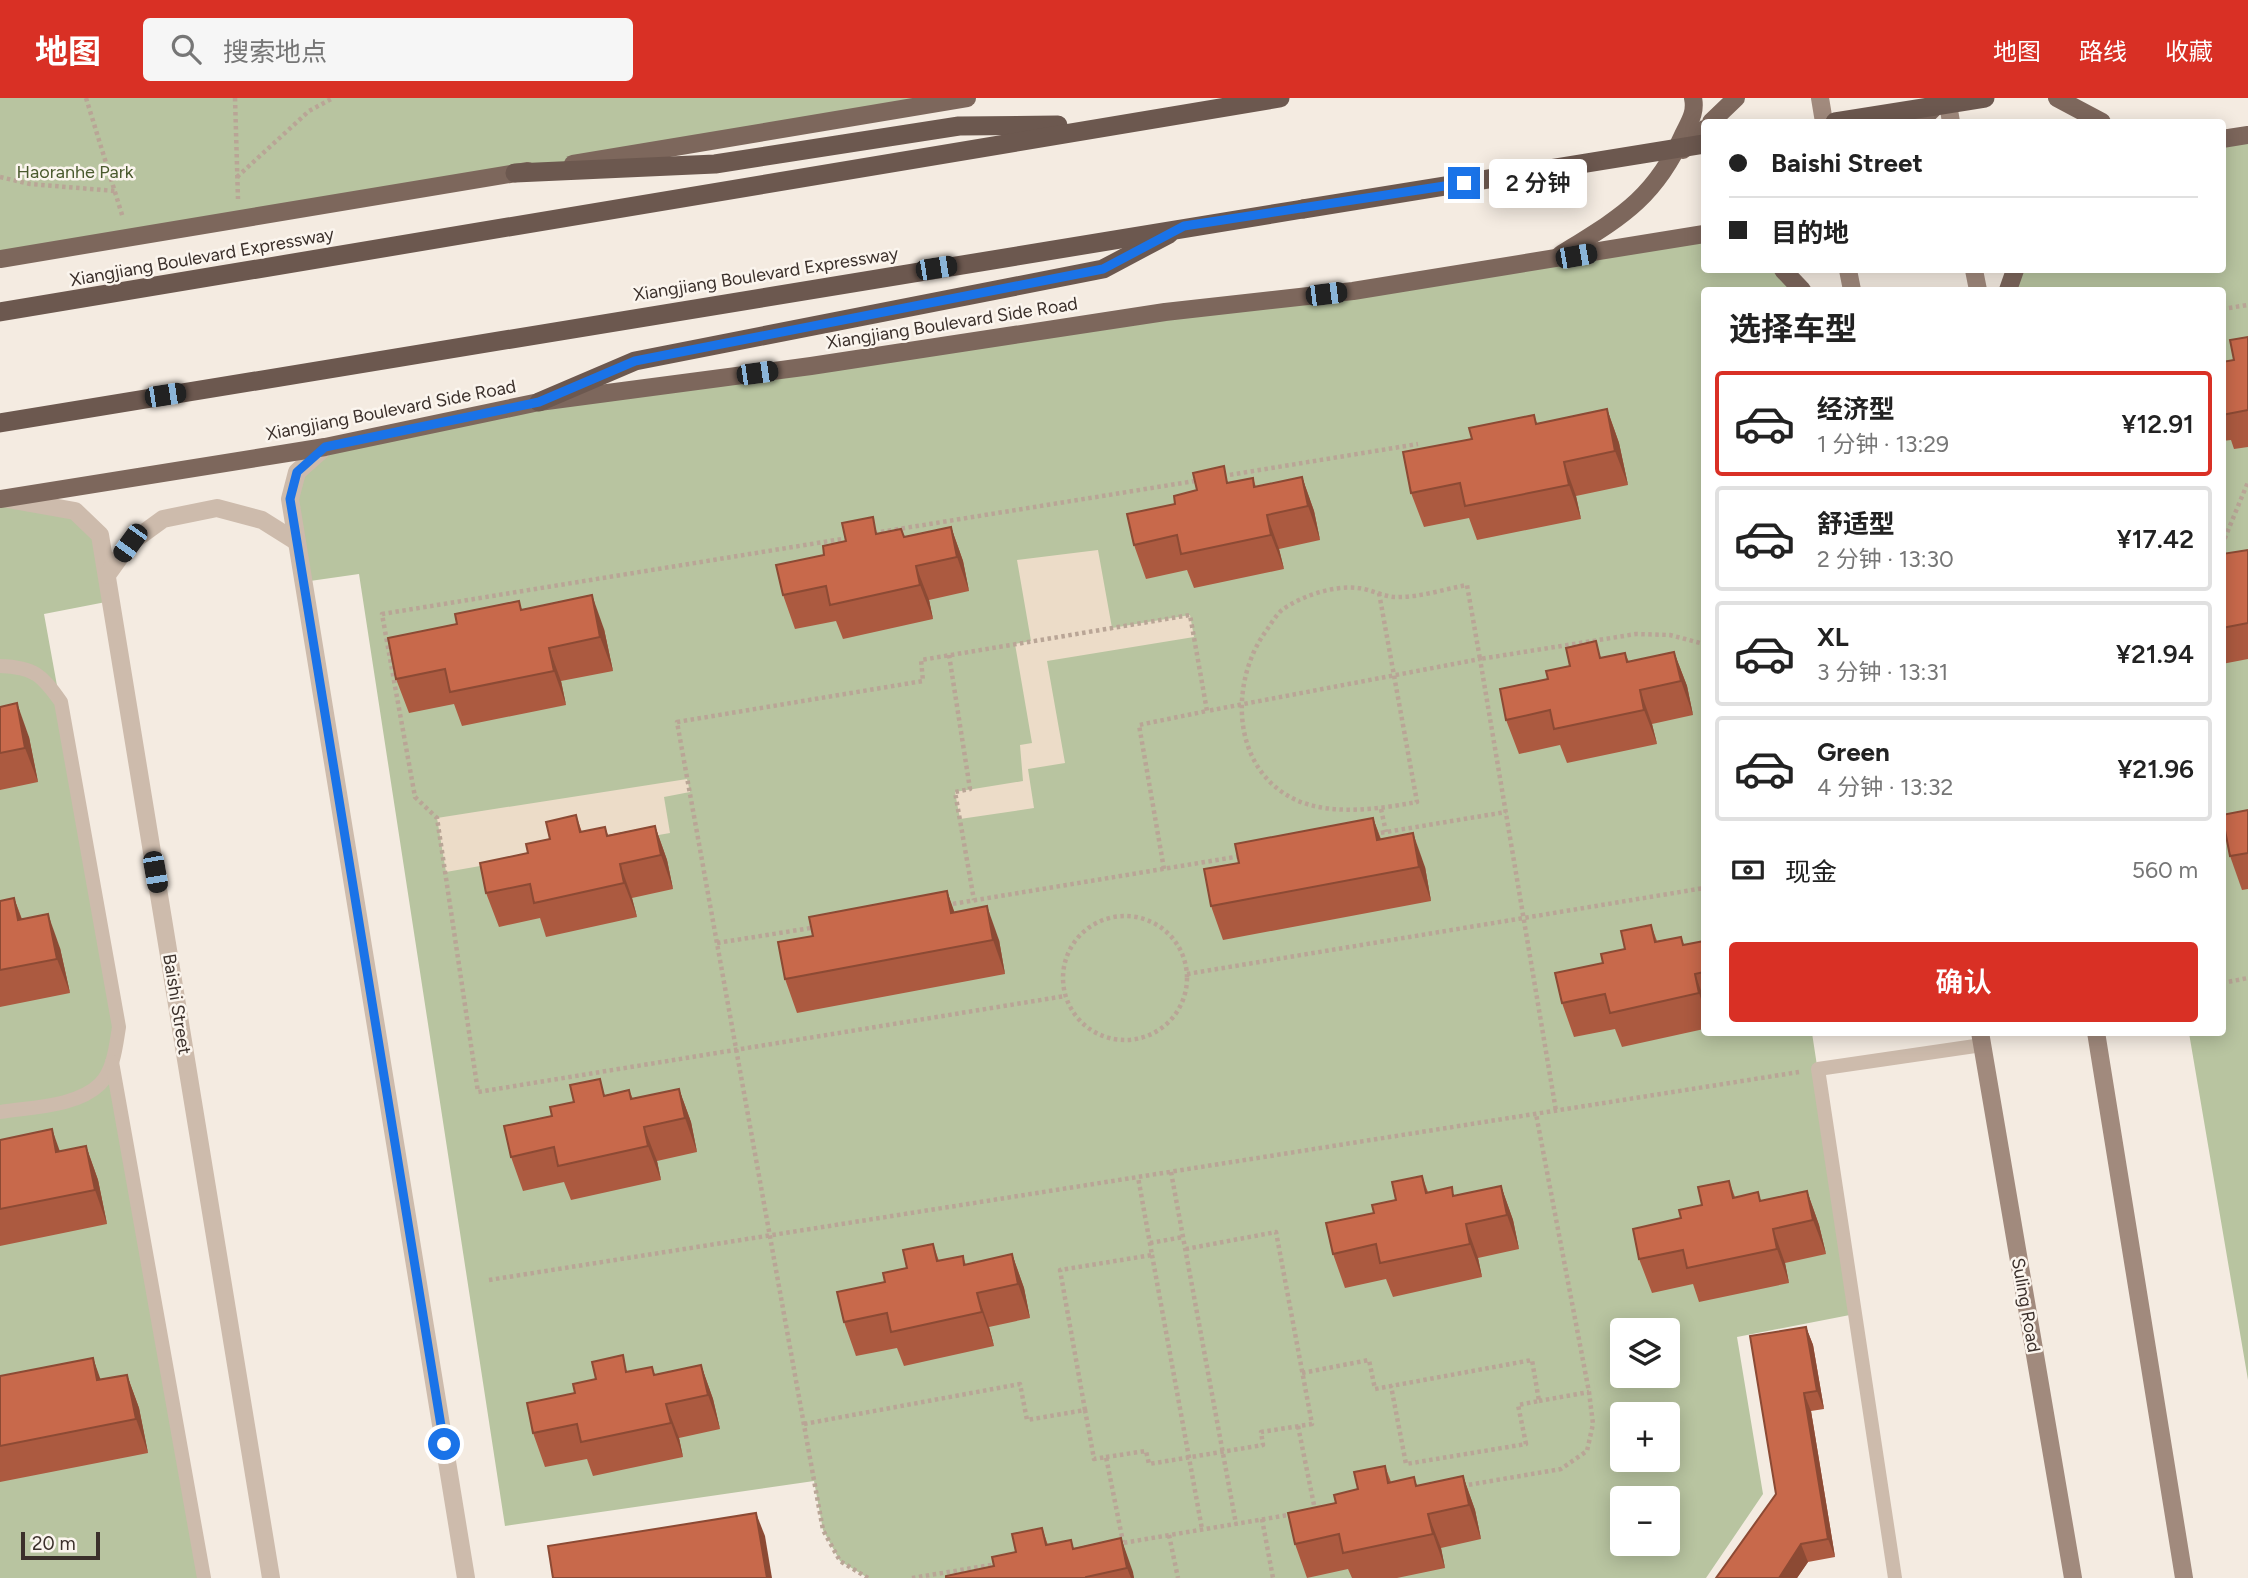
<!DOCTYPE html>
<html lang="zh">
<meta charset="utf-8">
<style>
:root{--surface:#fff;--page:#f6f6f6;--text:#222;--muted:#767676;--line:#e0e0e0;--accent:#d93025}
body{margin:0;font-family:Figtree,"Noto Sans SC",sans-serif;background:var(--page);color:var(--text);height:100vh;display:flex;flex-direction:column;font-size:26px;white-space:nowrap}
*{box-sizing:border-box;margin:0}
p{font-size:23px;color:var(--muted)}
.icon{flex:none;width:38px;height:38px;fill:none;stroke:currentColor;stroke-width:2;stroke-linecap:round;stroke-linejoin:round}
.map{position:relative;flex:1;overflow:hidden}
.panel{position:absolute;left:1701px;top:189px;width:525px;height:749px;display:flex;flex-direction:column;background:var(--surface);border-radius:7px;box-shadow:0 4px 18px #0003}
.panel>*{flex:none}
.hud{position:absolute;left:1701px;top:21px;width:525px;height:154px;border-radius:7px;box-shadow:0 4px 18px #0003;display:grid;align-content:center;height:154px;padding:0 28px;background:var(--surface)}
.tools{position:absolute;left:1610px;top:1220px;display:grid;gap:14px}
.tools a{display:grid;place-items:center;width:70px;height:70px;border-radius:7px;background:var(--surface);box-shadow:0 4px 18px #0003;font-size:35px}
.scale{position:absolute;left:21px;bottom:18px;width:79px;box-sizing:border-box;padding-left:7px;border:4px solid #3b302b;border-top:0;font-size:19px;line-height:24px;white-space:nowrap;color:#3b302b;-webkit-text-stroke:5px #fbf5ee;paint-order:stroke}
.end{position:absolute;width:32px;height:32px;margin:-16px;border:9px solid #1a73e8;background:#fff;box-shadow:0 0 0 4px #fff}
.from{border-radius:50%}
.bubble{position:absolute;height:49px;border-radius:7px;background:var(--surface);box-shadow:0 4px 18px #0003;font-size:23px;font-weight:600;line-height:49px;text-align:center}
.car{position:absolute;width:21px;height:42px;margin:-21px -10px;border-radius:9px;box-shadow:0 0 5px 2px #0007;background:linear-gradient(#222 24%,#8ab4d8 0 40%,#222 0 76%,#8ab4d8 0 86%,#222 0)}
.hud b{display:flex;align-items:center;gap:24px;height:66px;font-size:26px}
.hud b+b{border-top:2px solid var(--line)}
.hud i{width:18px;height:18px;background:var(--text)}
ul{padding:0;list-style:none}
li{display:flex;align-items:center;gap:21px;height:105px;margin:0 14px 10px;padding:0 14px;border:4px solid var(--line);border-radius:7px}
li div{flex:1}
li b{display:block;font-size:26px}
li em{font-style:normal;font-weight:600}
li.current{border-color:var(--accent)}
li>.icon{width:63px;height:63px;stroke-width:1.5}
h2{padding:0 28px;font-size:32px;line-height:84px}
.pay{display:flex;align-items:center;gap:18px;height:77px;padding:0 28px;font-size:26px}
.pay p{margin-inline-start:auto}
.primary-button{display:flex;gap:14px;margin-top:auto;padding:14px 28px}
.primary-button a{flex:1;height:80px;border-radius:7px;background:var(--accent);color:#fff;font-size:28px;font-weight:600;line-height:80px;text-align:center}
header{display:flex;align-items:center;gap:42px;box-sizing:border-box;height:98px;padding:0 35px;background:var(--accent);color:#fff}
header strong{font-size:33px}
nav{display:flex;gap:38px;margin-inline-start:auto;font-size:24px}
.search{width:490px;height:63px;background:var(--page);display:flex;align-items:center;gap:18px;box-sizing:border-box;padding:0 24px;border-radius:7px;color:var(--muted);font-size:26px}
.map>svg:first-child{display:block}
</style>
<header>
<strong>地图</strong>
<div class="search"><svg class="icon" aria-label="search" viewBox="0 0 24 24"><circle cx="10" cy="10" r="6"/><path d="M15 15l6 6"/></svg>搜索地点</div>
<nav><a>地图</a><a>路线</a><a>收藏</a></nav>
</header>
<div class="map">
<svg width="2248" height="1480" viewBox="0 0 2248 1480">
<rect width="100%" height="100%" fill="#f4ebe1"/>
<g fill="#b8c4a0" fill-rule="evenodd">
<polygon points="0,0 967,0 0,161"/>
<polygon points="2248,37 2248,1282 2189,935 2222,934 2222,192 2008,192 2015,172 2222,172 2223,41"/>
<path d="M1704,136V172H1783L1802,192H1704V934L1812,935L1855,1216L1737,1239L1763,1396L1706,1480H868L840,1463L823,1432L814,1383L505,1428L359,476L303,484L297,374L325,349L539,304ZM1622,1232H1668V1278H1622ZM1622,1316H1668V1362H1622ZM1622,1400H1668V1446H1622Z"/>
<polygon points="0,401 75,413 100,437 111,503 44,516 119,929 112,964 204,1480 0,1480"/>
</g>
<g fill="#ecdcc8">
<polygon points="1098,452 1112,530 1190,517 1194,539 1047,563 1065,665 1028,671 1034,710 960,721 955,694 1023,683 1020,647 1032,645 1015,546 1031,543 1017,462"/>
<polygon points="687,681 690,694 664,699 670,735 446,774 437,720"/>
</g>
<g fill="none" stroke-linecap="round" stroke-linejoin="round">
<g stroke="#b9a596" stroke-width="4.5" stroke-dasharray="3.5 3.5" stroke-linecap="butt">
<polyline points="86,0 123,120"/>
<polyline points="235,0 238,101"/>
<polyline points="0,79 30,86 115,93"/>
<polyline points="237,79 309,13 333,0"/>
<polyline points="2222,211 2248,207"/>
<polyline points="1223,378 1418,346"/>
<polyline points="874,435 1201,382"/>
<polyline points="848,440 382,516 415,699 437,720 478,994 1065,898"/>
<polyline points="2222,447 2248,384"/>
<path d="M1379,495L1417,704C1379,711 1332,718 1296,702C1231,672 1229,584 1266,533C1271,526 1276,517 1282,512C1301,498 1334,487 1358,490C1371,491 1385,500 1399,499C1421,499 1445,491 1467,487L1480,561L1636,536L1670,537L1704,546"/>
<polyline points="949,557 970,691 955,694 974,802"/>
<polyline points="1381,711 1386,734"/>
<polyline points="1374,736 1506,714"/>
<polyline points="1164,771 1139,627 1207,613"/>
<polyline points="946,807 1241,758"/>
<circle cx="1125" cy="880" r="62"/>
<polyline points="717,845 817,829"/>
<polyline points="1187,876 1704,790"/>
<polyline points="2222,885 2248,880"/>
<polyline points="1171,1074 1236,1426"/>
<polyline points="1150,1145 1183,1139"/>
<polyline points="1152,1157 1202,1431"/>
<polyline points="489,1182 1799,974"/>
<polyline points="1302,1275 1369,1262 1375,1291 1532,1262 1539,1303 1518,1307 1526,1346 1406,1366 1391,1288"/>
<polyline points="1539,1303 1589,1294"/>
<polyline points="1085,1312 1060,1172 1152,1157 1138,1079"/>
<polyline points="804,1326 1020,1286 1027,1322 1085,1312 1094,1361 1106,1359 1123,1444"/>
<polyline points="1298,1328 1315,1412"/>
<polyline points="1106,1359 1146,1353 1149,1366 1263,1347 1261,1334 1312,1326 1276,1134 1186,1151"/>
<polyline points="1462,1388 1561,1371 1587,1353 1593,1326 1589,1294 1536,1016"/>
<polyline points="1262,1421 1273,1480"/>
<polyline points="1169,1437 1178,1480"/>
<polyline points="1117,1446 1294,1416"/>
<polyline points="868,1480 840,1463 823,1432 677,624 923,583 921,562 1190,517 1207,613 1480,561 1556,1013"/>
<polyline points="912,1480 997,1466"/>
</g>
<g stroke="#cdbbac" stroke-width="14">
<path d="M0,568C34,569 42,577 61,604L119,929C116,947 114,972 100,986C77,1009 30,1009 0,1014"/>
<polyline points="112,964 204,1480"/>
<polyline points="1895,1480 1818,971 1982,947"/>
</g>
<g stroke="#cdbbac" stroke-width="18">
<polyline points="325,349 297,374 290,401 466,1480"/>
<polyline points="8,401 75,413 100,437 271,1480"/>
<polyline points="107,477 130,445 163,421 217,410 262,422 297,444"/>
</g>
<g stroke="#a18a7d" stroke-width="18">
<polyline points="1820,0 1824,24"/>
<polyline points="1947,0 1951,24"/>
<polyline points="1848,172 1852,192"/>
<polyline points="1974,172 1978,192"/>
<polyline points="1980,934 2073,1480"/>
<polyline points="2096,934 2184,1480"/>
</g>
<g stroke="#7d675c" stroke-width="18">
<polyline points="2057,0 2102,24"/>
<polyline points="1711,24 1736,0"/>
<polyline points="1920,24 1941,3"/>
<polyline points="2222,41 2248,37"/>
<polyline points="1683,52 1704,31"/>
<polyline points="573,66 967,0"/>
<path d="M1560,157C1619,120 1654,102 1684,35C1690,23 1696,14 1693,0"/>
<polyline points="0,161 528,73"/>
<polyline points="1783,172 1802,192"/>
<polyline points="2008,192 2015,172"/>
<polyline points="0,401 325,349 539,304 811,268 1165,214 1353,193 1704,136"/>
</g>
<g stroke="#6c584f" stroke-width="19">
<polyline points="515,75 715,66 959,28 1058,27"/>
<polyline points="0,214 1280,0"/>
<polyline points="539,304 635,263 1103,171 1169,136"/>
<polyline points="0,325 1303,111"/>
</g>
<g stroke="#6c584f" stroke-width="19">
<polyline points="1835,24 1985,0"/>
<polyline points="1303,111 1704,46"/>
</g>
</g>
<g fill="#ac5a40">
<polygon points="2248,239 2248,349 2234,351 2231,342 2222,343 2222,264 2234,262"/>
<polygon points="1607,311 1619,345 1628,387 1576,398 1581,421 1477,442 1469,420 1424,429 1411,395 1472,341 1534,317 1537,326"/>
<polygon points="1302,379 1314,413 1320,442 1279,451 1284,471 1194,490 1187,472 1146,481 1134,447 1175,406 1230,385 1253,380 1256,389"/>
<polygon points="951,429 963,463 969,493 929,502 933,521 843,541 836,523 795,531 783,497 879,435 905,439"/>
<polygon points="2248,452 2248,561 2222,566 2222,456"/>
<polygon points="522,511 604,531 613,573 561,583 566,607 462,628 454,606 409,615 396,581 457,526"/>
<polygon points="1674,554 1687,588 1693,617 1652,626 1657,646 1567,665 1560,647 1519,656 1506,622 1548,581 1570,568 1602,560 1625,555 1629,564"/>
<polygon points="0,609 29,639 38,684 0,692"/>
<polygon points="2248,712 2248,791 2242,792 2230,758"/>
<polygon points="576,717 582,734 605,729 608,737 655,728 667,762 673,791 632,800 637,819 546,839 540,820 499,829 486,795 528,755 550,741"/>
<polygon points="1373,720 1381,741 1425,769 1431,803 1223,842 1211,808 1239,765"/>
<polygon points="947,793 954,814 999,842 1005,876 797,915 785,881 813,838"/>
<polygon points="14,800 22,821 60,850 70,895 0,909 0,803"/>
<polygon points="1651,827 1657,843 1681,839 1684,847 1704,843 1704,931 1622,949 1615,931 1574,939 1562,905 1603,865 1625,851"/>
<polygon points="679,991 691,1024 697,1054 657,1063 661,1082 571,1102 564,1084 523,1093 511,1059 552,1018 606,997 629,992 633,1001"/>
<polygon points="0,1042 60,1053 86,1048 98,1082 107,1126 0,1148"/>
<polygon points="1422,1078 1428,1094 1455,1098 1501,1088 1513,1122 1519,1151 1478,1160 1482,1179 1393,1199 1386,1181 1345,1190 1333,1156 1374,1115 1396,1102"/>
<polygon points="1729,1083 1735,1099 1761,1103 1807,1093 1819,1127 1826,1156 1785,1165 1789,1185 1699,1204 1693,1186 1652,1195 1639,1161 1681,1120 1702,1107"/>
<polygon points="933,1146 939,1163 963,1158 966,1167 1012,1156 1024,1190 1030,1220 989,1229 994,1248 904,1268 897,1250 856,1258 844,1224 885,1184 907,1170"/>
<polygon points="1806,1229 1813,1247 1824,1311 1811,1313 1835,1459 1808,1464 1797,1480 1716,1480 1776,1396"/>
<polygon points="93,1260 100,1282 127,1277 139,1310 148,1355 0,1384 0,1278"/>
<polygon points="701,1267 713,1301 720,1331 679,1340 683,1359 593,1378 587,1361 545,1369 533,1335 575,1295 629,1273 652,1269 655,1277"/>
<polygon points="1385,1368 1391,1384 1414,1379 1417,1388 1463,1378 1475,1412 1481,1441 1441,1450 1445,1470 1397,1480 1352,1480 1348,1471 1307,1480 1295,1446 1336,1405 1358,1391"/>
<polygon points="1042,1430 1048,1447 1074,1450 1121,1440 1134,1480 1087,1480 994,1468 1016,1454"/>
</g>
<g fill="#8c4a34">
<polygon points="1607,311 1619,345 1628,387 1615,353"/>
<polygon points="1564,364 1576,398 1581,421 1569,387"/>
<polygon points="1302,379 1314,413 1320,442 1308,408"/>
<polygon points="1267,417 1279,451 1284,471 1271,437"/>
<polygon points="951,429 963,463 969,493 957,459"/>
<polygon points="916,468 929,502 933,521 920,487"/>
<polygon points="592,497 604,531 613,573 600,539"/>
<polygon points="549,550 561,583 566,607 554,573"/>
<polygon points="1674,554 1687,588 1693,617 1681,583"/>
<polygon points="1640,592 1652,626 1657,646 1644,612"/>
<polygon points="17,605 29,639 38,684 25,650"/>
<polygon points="1373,720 1385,754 1389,775 1377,742"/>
<polygon points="655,728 667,762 673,791 661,757"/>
<polygon points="1413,735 1425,769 1431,803 1419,769"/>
<polygon points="620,766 632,800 637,819 624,785"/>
<polygon points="947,793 959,827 963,849 951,815"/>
<polygon points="14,800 26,834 18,822"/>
<polygon points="987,808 999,842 1005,876 993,842"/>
<polygon points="48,816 60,850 70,895 57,861"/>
<polygon points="1695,876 1704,901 1704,910 1699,895"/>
<polygon points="679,991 691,1024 697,1054 685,1020"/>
<polygon points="644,1029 657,1063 661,1082 648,1048"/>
<polygon points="52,1031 64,1065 56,1054"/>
<polygon points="86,1048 98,1082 107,1126 95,1092"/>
<polygon points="1501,1088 1513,1122 1519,1151 1507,1117"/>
<polygon points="1807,1093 1819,1127 1826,1156 1813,1122"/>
<polygon points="1466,1126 1478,1160 1482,1179 1470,1146"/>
<polygon points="1773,1131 1785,1165 1789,1185 1777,1151"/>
<polygon points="1012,1156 1024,1190 1030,1220 1018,1186"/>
<polygon points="977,1195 989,1229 994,1248 982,1214"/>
<polygon points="1806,1229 1813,1247 1824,1311 1817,1293"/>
<polygon points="93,1260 105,1294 97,1282"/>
<polygon points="701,1267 713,1301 720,1331 708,1297"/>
<polygon points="127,1277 139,1310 148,1355 136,1321"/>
<polygon points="1804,1295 1811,1313 1835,1459 1828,1441"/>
<polygon points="666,1306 679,1340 683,1359 671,1325"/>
<polygon points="1463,1378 1475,1412 1481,1441 1469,1407"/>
<polygon points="756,1415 765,1438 772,1480 767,1480"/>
<polygon points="1428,1416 1441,1450 1445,1470 1433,1436"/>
<polygon points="1121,1440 1133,1474 1134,1480 1131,1480 1127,1470"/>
<polygon points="1801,1446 1808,1464 1797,1480 1779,1480"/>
</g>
<g fill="#c8694b" stroke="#8c4a34" stroke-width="2">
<polygon points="2248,239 2248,312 2222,317 2222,264 2234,262 2230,242"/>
<polygon points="1607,311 1615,353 1564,364 1569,387 1465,408 1460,385 1411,395 1403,354 1472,341 1469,330 1534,317 1536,326"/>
<polygon points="1224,368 1227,385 1253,380 1254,389 1302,379 1308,408 1267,417 1271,437 1181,456 1177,437 1134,447 1127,416 1175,406 1174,398 1197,392 1193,375"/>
<polygon points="873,419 876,436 901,431 904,439 951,429 957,459 916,468 920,487 830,507 826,488 783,497 776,467 824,457 823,448 846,443 842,425"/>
<polygon points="2248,452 2248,525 2222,530 2222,456"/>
<polygon points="592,497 600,539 549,550 554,573 450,594 445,571 396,581 388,540 457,526 455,516 519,503 521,512"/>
<polygon points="1596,543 1600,560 1625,555 1627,564 1674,554 1681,583 1640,592 1644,612 1554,631 1550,612 1506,622 1500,591 1548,581 1546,573 1570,568 1566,550"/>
<polygon points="17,605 25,650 0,655 0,609"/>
<polygon points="2248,712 2248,755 2230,758 2222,717"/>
<polygon points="576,717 580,734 605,729 607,738 655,728 661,757 620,766 624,785 534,805 530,786 486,795 480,765 528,755 526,746 550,741 546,724"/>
<polygon points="1373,720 1377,742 1413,735 1419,769 1211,808 1204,771 1239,765 1235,746"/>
<polygon points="947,793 951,815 987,808 993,842 785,881 778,844 813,838 809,819"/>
<polygon points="14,800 18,822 48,816 57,861 0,872 0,803"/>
<polygon points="1651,827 1655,844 1681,839 1683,847 1704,843 1704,874 1695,876 1699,895 1610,915 1605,896 1562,905 1555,875 1603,865 1601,856 1625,851 1621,833"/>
<polygon points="600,981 604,998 629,992 631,1001 679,991 685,1020 644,1029 648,1048 558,1068 554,1049 511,1059 504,1028 552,1018 550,1009 574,1004 570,987"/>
<polygon points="52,1031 56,1054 86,1048 95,1092 0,1111 0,1042"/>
<polygon points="1422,1078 1426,1095 1452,1089 1453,1098 1501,1088 1507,1117 1466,1126 1470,1146 1380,1165 1376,1146 1333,1156 1326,1125 1374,1115 1372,1107 1396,1102 1392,1084"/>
<polygon points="1729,1083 1733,1100 1758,1094 1760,1103 1807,1093 1813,1122 1773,1131 1777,1151 1687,1170 1683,1152 1639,1161 1633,1131 1681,1120 1679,1112 1702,1107 1698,1089"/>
<polygon points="933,1146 937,1163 963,1158 964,1167 1012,1156 1018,1186 977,1195 982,1214 891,1234 887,1215 844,1224 837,1194 885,1184 883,1175 907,1170 903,1152"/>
<polygon points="1806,1229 1817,1293 1804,1295 1828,1441 1801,1446 1779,1480 1716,1480 1776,1396 1750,1238"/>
<polygon points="623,1257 626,1274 652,1269 654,1277 701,1267 708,1297 666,1306 671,1325 581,1344 577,1326 533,1335 527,1305 575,1295 573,1286 596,1281 592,1264"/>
<polygon points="93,1260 97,1282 127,1277 136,1321 0,1348 0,1278"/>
<polygon points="1385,1368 1388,1385 1414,1379 1416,1388 1463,1378 1469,1407 1428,1416 1433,1436 1343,1455 1339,1436 1295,1446 1288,1415 1336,1405 1334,1397 1358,1391 1354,1374"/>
<polygon points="756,1415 767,1480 553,1480 548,1448"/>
<polygon points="1042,1430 1046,1447 1071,1442 1073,1451 1121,1440 1127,1470 1086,1479 1086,1480 946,1480 946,1478 994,1468 992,1459 1016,1454 1012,1436"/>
</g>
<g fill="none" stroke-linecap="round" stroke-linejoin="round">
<polyline stroke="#1a73e8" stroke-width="9" points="444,1346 290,401 297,374 325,349 539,304 635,263 1103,171 1184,128 1464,85"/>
</g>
<g text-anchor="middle" stroke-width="5" stroke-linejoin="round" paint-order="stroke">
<g font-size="18" fill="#4a5a2e" stroke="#fbf5ee">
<text x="75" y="80">Haoranhe Park</text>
</g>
<g font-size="18" fill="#3b302b" stroke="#fbf5ee">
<text transform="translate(202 159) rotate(-10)" y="6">Xiangjiang Boulevard Expressway</text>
<text transform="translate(766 176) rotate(-9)" y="6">Xiangjiang Boulevard Expressway</text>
<text transform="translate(952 225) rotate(-9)" y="6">Xiangjiang Boulevard Side Road</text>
<text transform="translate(391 312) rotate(-11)" y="6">Xiangjiang Boulevard Side Road</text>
<text transform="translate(177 906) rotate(81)" y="6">Baishi Street</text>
<text transform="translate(2026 1207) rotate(80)" y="6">Suling Road</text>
</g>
</g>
</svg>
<div class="tools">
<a><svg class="icon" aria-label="layers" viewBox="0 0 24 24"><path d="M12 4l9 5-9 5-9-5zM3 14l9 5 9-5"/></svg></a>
<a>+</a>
<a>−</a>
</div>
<div class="scale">20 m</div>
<i class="end from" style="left:444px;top:1346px"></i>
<i class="end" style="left:1464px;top:85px"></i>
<div class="bubble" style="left:1489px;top:61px;width:98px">2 分钟</div>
<i class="car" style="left:1576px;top:158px;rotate:80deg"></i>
<i class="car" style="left:936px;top:170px;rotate:81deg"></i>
<i class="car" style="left:1326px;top:196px;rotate:83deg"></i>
<i class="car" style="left:757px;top:275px;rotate:82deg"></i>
<i class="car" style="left:165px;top:297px;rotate:81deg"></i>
<i class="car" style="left:130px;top:445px;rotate:216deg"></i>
<i class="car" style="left:155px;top:774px;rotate:170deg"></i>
<div class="hud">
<b><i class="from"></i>Baishi Street</b>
<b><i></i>目的地</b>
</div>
<section class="panel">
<h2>选择车型</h2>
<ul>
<li class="current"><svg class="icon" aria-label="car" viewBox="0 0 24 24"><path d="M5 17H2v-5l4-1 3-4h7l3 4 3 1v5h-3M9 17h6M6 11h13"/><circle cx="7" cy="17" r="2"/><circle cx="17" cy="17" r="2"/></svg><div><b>经济型</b><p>1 分钟 · 13:29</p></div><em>¥12.91</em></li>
<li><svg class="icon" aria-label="car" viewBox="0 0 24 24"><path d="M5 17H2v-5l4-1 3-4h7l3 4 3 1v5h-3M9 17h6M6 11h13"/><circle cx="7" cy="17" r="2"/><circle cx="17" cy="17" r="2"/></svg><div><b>舒适型</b><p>2 分钟 · 13:30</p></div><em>¥17.42</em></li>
<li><svg class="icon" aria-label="car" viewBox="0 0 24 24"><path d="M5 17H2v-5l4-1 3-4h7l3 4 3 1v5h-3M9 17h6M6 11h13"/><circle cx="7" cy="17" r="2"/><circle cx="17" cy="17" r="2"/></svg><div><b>XL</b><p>3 分钟 · 13:31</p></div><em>¥21.94</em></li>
<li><svg class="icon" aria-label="car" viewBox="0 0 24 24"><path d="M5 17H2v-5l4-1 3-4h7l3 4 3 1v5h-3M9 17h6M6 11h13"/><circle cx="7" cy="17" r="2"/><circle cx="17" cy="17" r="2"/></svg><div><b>Green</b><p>4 分钟 · 13:32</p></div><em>¥21.96</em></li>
</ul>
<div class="pay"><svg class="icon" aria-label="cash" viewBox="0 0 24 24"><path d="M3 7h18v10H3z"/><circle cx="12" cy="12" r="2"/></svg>现金<p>560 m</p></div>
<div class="primary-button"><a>确认</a></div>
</section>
</div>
